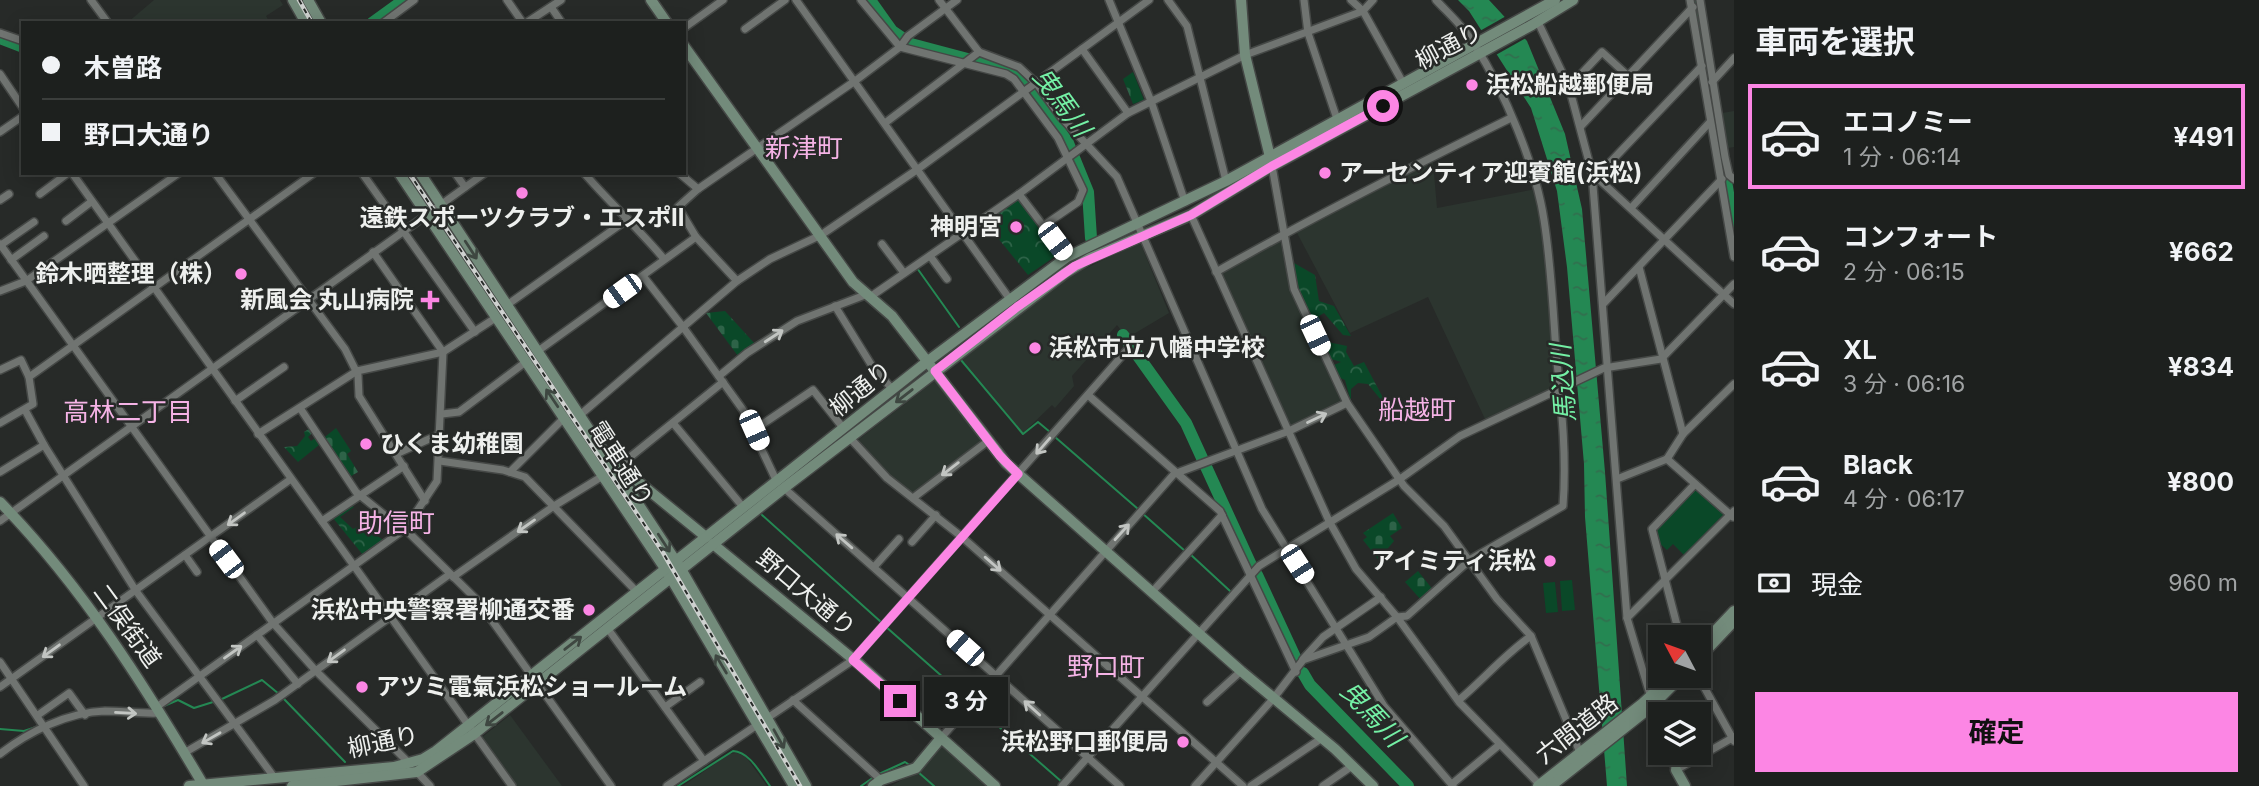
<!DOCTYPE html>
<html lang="ja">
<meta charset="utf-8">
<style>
:root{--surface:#1d201e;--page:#252827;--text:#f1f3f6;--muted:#a0a3a4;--line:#3b3e3c;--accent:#fc86e4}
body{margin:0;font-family:Inter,"Noto Sans JP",sans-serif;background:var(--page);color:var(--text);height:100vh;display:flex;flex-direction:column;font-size:26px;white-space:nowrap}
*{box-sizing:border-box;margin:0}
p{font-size:23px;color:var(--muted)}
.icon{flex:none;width:38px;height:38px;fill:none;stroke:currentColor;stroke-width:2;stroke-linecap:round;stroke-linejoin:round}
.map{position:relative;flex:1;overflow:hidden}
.sheet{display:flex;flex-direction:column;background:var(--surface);width:525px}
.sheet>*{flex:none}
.top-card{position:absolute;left:21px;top:21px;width:665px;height:154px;border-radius:0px;box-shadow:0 4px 18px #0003,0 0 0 2px var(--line);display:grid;align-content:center;height:154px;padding:0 21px;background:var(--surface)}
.needle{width:46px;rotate:311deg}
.tools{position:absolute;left:1648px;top:625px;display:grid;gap:14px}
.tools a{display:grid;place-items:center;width:63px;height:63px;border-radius:0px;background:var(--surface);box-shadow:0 4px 18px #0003,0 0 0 2px var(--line);font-size:35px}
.end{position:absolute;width:32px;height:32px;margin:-16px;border:9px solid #fc86e4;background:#111;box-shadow:0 0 0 4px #111}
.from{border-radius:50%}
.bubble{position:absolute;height:49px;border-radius:0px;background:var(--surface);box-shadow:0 4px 18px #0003,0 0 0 2px var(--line);font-size:23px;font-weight:700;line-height:49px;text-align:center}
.car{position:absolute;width:21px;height:42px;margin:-21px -10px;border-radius:9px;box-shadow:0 0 5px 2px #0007;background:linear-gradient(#fff 24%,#345 0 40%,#fff 0 76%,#345 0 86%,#fff 0)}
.top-card b{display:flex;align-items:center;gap:24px;height:66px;font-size:26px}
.top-card b+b{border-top:2px solid var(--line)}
.top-card i{width:18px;height:18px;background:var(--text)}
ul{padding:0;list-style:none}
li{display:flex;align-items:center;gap:21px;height:105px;margin:0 14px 10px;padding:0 7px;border:4px solid transparent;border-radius:0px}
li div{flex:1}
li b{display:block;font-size:26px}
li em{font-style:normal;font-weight:700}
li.selected{border-color:var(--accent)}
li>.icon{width:63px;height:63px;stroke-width:1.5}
h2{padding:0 21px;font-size:32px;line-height:84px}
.pay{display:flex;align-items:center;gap:18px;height:77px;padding:0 21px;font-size:26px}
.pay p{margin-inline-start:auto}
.cta{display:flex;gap:14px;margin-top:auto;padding:14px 21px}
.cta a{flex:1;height:80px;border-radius:0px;background:var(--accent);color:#111;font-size:28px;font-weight:700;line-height:80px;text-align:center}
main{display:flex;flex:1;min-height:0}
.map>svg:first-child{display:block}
</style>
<main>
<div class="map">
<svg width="1734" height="786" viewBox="0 0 1734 786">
<defs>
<pattern id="forest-crowns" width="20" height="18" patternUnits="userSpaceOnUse" patternTransform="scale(1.75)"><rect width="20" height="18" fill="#0a4828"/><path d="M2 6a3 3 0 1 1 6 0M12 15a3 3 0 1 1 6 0" fill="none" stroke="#2e6348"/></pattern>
<pattern id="cemetery-stones" width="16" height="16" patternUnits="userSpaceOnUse" patternTransform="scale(1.75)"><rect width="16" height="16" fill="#0a4828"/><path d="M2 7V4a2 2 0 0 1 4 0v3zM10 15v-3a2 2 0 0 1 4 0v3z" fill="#2e6348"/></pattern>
<pattern id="water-ripples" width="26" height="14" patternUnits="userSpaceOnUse" patternTransform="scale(1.75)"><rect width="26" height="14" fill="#248853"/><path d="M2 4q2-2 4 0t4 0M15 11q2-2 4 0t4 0" fill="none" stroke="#326e4e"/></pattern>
</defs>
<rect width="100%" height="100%" fill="#272a28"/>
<g fill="#2c352f">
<polygon points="154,0 280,0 283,5 266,16 270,23 127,23"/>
<polygon points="1734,111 1734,147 1728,148 1722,113"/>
<polygon points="1433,162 1437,208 1536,189 1543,223 1554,388 1485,419 1428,297 1350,333 1296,231"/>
<polygon points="1280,240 1290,290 1341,401 1295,425 1291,425 1220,271"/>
<polygon points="1140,242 1169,313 1127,338 1117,325 1072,376 1074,386 1055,408 1052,405 1023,433 961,358 1072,275"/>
<polygon points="936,380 983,440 912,495 881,469 858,440"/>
<polygon points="510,715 562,786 515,786 481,738"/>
<polygon points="941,745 987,786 891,786 916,772"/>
<polygon points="737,753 746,757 767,786 683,786 729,754"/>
</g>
<g fill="#0a4828">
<polygon points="1693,488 1724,514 1684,555 1673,544 1667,550 1656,540 1654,529"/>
<polygon points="1572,580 1575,610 1562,611 1560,581"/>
<polygon points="1555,582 1558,612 1546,613 1543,583"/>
</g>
<g fill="url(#forest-crowns)">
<polygon points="1018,197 1060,253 1028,275 984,221"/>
<path d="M1294,263L1315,275L1319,301L1334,306L1351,336L1343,335L1324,313L1319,316L1324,332C1306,327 1296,281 1294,263Z"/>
<polygon points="1328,342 1347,346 1346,352 1354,366 1364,362 1390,411 1368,384 1358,383 1351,389 1351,402 1345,380 1338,377 1334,365 1341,362 1328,358 1322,345"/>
<polygon points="310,428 311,434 308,437 311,441 315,438 319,445 298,462 284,447 297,446 305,436 304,432"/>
<polygon points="351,505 354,507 340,517 353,529 362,525 383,540 363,555 333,518"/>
</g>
<g fill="url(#cemetery-stones)">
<polygon points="1133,72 1144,100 1133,104 1123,79"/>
<polygon points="725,311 755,344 738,356 706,313"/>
<polygon points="336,428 351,451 347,454 358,472 348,478 321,440"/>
<polygon points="1393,513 1402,528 1390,536 1394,541 1384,553 1389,560 1382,564 1363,540 1367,537 1363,533"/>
<polygon points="1418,571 1434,591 1422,601 1405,582"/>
</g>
<polygon fill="url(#water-ripples)" points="1458,0 1489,0 1527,41 1565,134 1582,209 1605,472 1627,786 1607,786 1585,517 1584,464 1567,267 1557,191 1531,108 1469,11"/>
<polygon fill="#272a28" points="1508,15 1528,37 1494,56 1478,32"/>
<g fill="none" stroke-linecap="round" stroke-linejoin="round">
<g stroke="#248853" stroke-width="2">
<polyline points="917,268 959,327"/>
<polyline points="961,360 1023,434 1038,422 1050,432"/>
<polyline points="1055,437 1138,509"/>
<polyline points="1142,513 1185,551"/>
<polyline points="762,515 881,622"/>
<polyline points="1190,554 1230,591"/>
<polyline points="885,626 970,701"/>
<polyline points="283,698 345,762"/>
<polyline points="222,699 262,680 279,694"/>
<polyline points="974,705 1062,782"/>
<polyline points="164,706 178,700 194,708 213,702"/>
<polyline points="0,729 24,731 36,727"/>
<polyline points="918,772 934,786"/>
<polyline points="879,774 905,762 911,766"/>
<path d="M678,786L733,751C750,752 760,773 770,786"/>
<polyline points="861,786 874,777"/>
</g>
<g stroke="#248853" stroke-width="12">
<polyline points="870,0 892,31 911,44 1009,70 1027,84 1068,143 1088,192 1091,238"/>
<polyline points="1695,0 1734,228"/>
<polyline points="372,23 404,0"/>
<polyline points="0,38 23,47"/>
<polyline points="1123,335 1186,423 1251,565"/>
<polyline points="1257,575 1295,657"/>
<polyline points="1303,673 1310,685 1408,786"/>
</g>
<defs>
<g id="street">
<polyline points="91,0 108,23"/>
<polyline points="507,0 523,23"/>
<polyline points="796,0 1009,298"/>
<polyline points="861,0 900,47 1006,74 1014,79 1058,138 1083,190 1078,202 1043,226"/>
<polyline points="939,0 979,52 1019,67 1036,83 1061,117 1117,177 1262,509 1384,706 1453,786"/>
<polyline points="1109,0 1151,101 1185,202"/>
<polyline points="1168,0 1187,26 1226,181"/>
<polyline points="1304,0 1308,33 1337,119"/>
<polyline points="1351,0 1363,11 1403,83"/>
<polyline points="1690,0 1734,257"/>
<polyline points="1700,0 1725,157 1729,175 1734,179"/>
<polyline points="551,7 562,23"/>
<polyline points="1538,22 1569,87 1592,173 1627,618 1661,731"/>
<polyline points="383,23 414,0"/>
<polyline points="526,23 561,0"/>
<polyline points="684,28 723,0"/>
<polyline points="745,29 785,0"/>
<polyline points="0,33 23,41"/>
<polyline points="1082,49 1128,113"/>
<polyline points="1702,66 1600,173 1592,173 1734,304"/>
<polyline points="0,74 23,108"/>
<polyline points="1712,82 1734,58"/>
<polyline points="1569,87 1602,52 1627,75"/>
<polyline points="885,123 979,52"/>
<polyline points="1581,126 1693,7"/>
<polyline points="0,132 23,116"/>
<polyline points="1272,166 1294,289 1347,403 1404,486 1444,526 1497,599 1531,636 1581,755"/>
<polyline points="72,173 512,786"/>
<polyline points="215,173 345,349 358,375 359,396 425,501"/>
<polyline points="362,173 475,332"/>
<polyline points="455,173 465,187"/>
<path d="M584,173C610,203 639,229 664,259"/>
<polyline points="679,173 698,189 678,207 696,237 737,281"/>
<polyline points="698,189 855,81 900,47 908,36 957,0"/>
<polyline points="40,194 68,173"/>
<polyline points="1019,194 1067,257"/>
<polyline points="0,200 9,194"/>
<polyline points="1631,208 1710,122"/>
<polyline points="1191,215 1329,521 1356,569 1397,617 1459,702 1540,785"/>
<polyline points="66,221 91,202"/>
<polyline points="0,244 273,623 316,671 409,763"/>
<polyline points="882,244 904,273"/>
<polyline points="1,245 34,222"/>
<polyline points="930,256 947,279"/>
<polyline points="11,260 44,236"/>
<polyline points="1639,267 1683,434"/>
<path d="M1216,272C1313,217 1411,167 1511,118"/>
<polyline points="643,276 683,327 737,281 770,259 821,235 918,169 1149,0"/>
<polyline points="0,291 26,281 179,173"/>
<polyline points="870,297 1019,194 1128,113 1245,55 1363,11 1373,0"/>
<polyline points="1604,303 1722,179"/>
<polyline points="507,305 628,219"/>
<polyline points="835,306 872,366 893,390"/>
<polyline points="538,351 696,237"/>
<polyline points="0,370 21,360 29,377"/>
<polyline points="719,376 747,353 797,321 865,295"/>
<polyline points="1088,395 1220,511 1296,672"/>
<polyline points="235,401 284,367"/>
<polyline points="300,408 356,492 403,530"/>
<polyline points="442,414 459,412 527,361"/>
<polyline points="580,415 683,327 743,410 777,482"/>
<polyline points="0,423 33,404 29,377 314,173"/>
<polyline points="673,423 743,507"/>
<polyline points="754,430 813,390 844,429"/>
<polyline points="258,434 357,371 443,352 497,317"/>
<polyline points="850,438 887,478 962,537 1243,786"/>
<polyline points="44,445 136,591 274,777"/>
<polyline points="396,454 438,435"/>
<polyline points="1667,459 1683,434 1734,384"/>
<polyline points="440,461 503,470 525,477 637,592"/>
<polyline points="0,472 44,445 25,410"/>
<polyline points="510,472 565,417"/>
<polyline points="1617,479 1667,459 1733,517"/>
<polyline points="784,488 1120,786"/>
<polyline points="913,498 988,441"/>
<polyline points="0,521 485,173"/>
<polyline points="322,521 404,466"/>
<polyline points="405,529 478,601 611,786"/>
<polyline points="912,542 936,515"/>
<polyline points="185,555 197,572"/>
<polyline points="874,567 899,539"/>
<polyline points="453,577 554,506 619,466 723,382"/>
<polyline points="1152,592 1222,515"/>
<polyline points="1627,618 1734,511"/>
<polyline points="608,629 704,761"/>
<polyline points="257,635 298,684"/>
<polyline points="1680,637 1652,529 1695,484"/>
<polyline points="1303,659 1323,637 1381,597"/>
<polyline points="0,662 84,786"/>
<polyline points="1698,676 1734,741"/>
<polyline points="0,687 291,479"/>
<polyline points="793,700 881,780"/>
<path d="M1459,700C1483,680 1504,655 1531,636"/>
<polyline points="1207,702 1241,671"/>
<polyline points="158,706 405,529 437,481 443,352 373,252"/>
<polyline points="665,707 700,682"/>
<polyline points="38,715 69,693 85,715"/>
<polyline points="941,738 1174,474 1289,431 1347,403"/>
<polyline points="1668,752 1676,770 1734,737"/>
<polyline points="184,753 275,700 450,574"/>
<path d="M0,754C28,732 68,712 105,711C123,711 141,714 160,713"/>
<polyline points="417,772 430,786"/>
<polyline points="1452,784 1499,745"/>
<polyline points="667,786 853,660 1128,349"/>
<polyline points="1062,786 1259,566 1400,479 1460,436 1604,368 1661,359 1734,284"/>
<path d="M1195,786L1273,699L1303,660L1369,637L1397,617L1407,616L1471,559L1563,506C1567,454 1561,403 1556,352C1553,308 1551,264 1544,220C1536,166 1504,90 1474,44C1464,27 1449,14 1436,0"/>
<polyline points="1251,786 1322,738"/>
<polyline points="1323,786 1352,766"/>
</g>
<g id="secondary">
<polyline points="293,0 306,23"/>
<polyline points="308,0 321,23"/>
<polyline points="651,0 667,23"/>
<polyline points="1241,0 1245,55 1271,161"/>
<polyline points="684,46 853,282 892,316 1006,463 1241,671 1335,749 1373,786"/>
<polyline points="399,173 666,570 794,786"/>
<polyline points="420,173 681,569 806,786"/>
<polyline points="619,466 706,537"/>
<path d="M0,502C82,586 145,686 204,786"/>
<polyline points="713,544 859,664 995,786"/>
<polyline points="1699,648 1734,611"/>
<polyline points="1699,658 1734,621"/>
<polyline points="1676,770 1685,786"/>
<polyline points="189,786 394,767 423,759 436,751 928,361 1067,257 1226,181 1555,0"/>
<polyline points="292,786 417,772 474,734 784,488 1065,273 1090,258 1191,215 1272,166 1532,25 1573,0"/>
<polyline points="873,786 881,780 916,768 941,738"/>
<polyline points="1538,786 1643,703 1672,676"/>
<polyline points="1551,786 1651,707 1682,676"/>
</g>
</defs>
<use href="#street" stroke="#454846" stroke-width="10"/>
<use href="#secondary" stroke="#454846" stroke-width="13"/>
<use href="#street" stroke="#707471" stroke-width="7"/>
<use href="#secondary" stroke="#738b7b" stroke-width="10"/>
<defs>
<g id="rail">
<polyline points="299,0 312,23"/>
<polyline points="409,173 662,551 800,786"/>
</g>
</defs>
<use href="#rail" stroke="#ced1cf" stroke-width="4.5"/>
<use href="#rail" stroke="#272a28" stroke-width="2" stroke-dasharray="5" stroke-linecap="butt"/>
</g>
<defs><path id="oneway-shaft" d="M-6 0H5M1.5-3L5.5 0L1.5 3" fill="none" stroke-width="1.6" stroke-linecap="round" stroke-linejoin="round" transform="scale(1.75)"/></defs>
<g stroke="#3e4741">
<use href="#oneway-shaft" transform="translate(471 250) rotate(57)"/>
<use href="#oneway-shaft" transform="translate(904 396) rotate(142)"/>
<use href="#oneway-shaft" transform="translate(552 398) rotate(-124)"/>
<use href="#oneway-shaft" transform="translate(664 543) rotate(57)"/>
<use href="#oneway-shaft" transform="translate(573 643) rotate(-38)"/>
<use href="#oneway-shaft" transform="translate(721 664) rotate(-121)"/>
<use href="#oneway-shaft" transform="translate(494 719) rotate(142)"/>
<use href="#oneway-shaft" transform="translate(779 739) rotate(61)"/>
</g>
<g stroke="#c2c5c2">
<use href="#oneway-shaft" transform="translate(774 336) rotate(-33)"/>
<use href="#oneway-shaft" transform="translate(1317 418) rotate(-25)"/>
<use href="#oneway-shaft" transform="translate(1043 446) rotate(131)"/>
<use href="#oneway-shaft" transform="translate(950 469) rotate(143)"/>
<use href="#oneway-shaft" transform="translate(236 519) rotate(144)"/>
<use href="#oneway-shaft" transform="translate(526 526) rotate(145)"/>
<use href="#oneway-shaft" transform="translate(1122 532) rotate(-48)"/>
<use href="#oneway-shaft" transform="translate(844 541) rotate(-139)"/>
<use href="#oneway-shaft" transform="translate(993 564) rotate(41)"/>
<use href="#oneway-shaft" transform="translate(51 651) rotate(144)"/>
<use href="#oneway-shaft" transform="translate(233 652) rotate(-35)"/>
<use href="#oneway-shaft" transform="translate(336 656) rotate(144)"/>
<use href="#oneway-shaft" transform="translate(1032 708) rotate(-138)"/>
<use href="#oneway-shaft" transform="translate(126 713) rotate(3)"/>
<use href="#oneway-shaft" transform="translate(211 738) rotate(150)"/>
</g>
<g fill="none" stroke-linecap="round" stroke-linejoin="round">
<polyline stroke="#fc86e4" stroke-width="9" points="900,701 853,660 1018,474 1000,456 935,371 1017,307 1075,266 1191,215 1272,166 1383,106"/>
</g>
<g fill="#fc86e4" stroke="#272a28" stroke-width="2.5">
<circle cx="1472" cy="85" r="7"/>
<circle cx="1325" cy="173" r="7"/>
<circle cx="522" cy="193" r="7"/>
<circle cx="1016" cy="227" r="7"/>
<circle cx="241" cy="274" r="7"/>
<path d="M426.5 289.5h7v7h7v7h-7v7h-7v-7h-7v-7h7z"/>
<circle cx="1035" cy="348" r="7"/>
<circle cx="366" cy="444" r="7"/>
<circle cx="1550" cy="561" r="7"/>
<circle cx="589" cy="610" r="7"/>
<circle cx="362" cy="687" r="7"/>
<circle cx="1183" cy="742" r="7"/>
</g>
<g text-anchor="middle" stroke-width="5" stroke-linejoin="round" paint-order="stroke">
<g font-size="24" fill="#eef0ee" stroke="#272a28">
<text transform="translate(1449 46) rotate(-28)" y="8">柳通り</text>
<text transform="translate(861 389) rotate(-39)" y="8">柳通り</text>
<text transform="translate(621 464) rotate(57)" y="8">電車通り</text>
<text transform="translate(806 593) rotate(40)" y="8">野口大通り</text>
<text transform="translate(127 626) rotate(54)" y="8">二俣街道</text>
<text transform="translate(1577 729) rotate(-38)" y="8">六間道路</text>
<text transform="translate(383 742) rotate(-12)" y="8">柳通り</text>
</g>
<g font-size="24" font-weight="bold" fill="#eef0ee" stroke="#272a28" text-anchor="end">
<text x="1486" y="93" text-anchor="start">浜松船越郵便局</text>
<text x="1339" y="181" text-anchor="start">アーセンティア迎賓館(浜松)</text>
<text x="522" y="226" text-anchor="middle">遠鉄スポーツクラブ・エスポII</text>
<text x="1002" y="235">神明宮</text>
<text x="227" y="282">鈴木晒整理（株）</text>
<text x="414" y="308">新風会 丸山病院</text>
<text x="1049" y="356" text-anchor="start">浜松市立八幡中学校</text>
<text x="380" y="452" text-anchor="start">ひくま幼稚園</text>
<text x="1536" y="569">アイミティ浜松</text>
<text x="575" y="618">浜松中央警察署柳通交番</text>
<text x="376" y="695" text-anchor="start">アツミ電氣浜松ショールーム</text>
<text x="1169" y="750">浜松野口郵便局</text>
</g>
<g font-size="26" font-style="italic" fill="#74f0a5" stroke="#272a28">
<text transform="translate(1062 102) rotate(54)" y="9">曳馬川</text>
<text transform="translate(1563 383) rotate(-94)" y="9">馬込川</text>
<text transform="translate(1372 714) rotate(47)" y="9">曳馬川</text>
</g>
<g font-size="26" fill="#f5b3e6" stroke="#272a28">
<text x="804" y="157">新津町</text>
<text x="1417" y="419">船越町</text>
<text x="128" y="421">高林二丁目</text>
<text x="396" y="532">助信町</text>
<text x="1106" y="676">野口町</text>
</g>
</g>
</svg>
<div class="tools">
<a><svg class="needle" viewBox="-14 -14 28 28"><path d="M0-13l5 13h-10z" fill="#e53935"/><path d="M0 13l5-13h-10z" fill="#a0a3a4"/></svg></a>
<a><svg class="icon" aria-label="layers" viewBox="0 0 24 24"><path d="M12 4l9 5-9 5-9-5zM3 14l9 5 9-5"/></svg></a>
</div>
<i class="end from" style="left:1383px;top:106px"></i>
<i class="end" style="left:900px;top:701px"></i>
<div class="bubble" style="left:924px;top:677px;width:84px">3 分</div>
<i class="car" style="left:1055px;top:241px;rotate:143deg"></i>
<i class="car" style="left:622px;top:291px;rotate:234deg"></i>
<i class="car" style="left:1315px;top:335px;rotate:155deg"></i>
<i class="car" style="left:754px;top:430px;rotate:156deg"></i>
<i class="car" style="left:226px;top:559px;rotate:323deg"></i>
<i class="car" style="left:1297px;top:564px;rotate:147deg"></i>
<i class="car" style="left:965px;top:648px;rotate:312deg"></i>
<div class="top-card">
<b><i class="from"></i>木曽路</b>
<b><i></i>野口大通り</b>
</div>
</div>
<section class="sheet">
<h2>車両を選択</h2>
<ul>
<li class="selected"><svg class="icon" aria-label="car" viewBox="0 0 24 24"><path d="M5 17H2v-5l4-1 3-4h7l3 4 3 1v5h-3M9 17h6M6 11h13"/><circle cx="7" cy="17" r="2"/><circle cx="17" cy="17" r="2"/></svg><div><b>エコノミー</b><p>1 分 · 06:14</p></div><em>¥491</em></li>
<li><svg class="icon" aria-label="car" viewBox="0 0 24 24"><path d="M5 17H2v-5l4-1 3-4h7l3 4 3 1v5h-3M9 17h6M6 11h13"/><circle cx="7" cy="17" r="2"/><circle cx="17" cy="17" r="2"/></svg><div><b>コンフォート</b><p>2 分 · 06:15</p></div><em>¥662</em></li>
<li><svg class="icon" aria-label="car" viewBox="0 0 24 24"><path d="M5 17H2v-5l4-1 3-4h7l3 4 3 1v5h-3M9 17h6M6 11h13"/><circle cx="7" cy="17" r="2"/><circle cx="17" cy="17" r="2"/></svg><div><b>XL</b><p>3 分 · 06:16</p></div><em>¥834</em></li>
<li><svg class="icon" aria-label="car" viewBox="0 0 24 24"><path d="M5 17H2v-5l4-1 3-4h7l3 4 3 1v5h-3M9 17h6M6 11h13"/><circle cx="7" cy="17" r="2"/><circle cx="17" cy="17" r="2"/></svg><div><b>Black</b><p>4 分 · 06:17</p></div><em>¥800</em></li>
</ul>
<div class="pay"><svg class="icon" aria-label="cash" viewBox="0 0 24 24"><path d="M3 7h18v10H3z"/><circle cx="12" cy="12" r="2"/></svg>現金<p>960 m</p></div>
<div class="cta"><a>確定</a></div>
</section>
</main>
